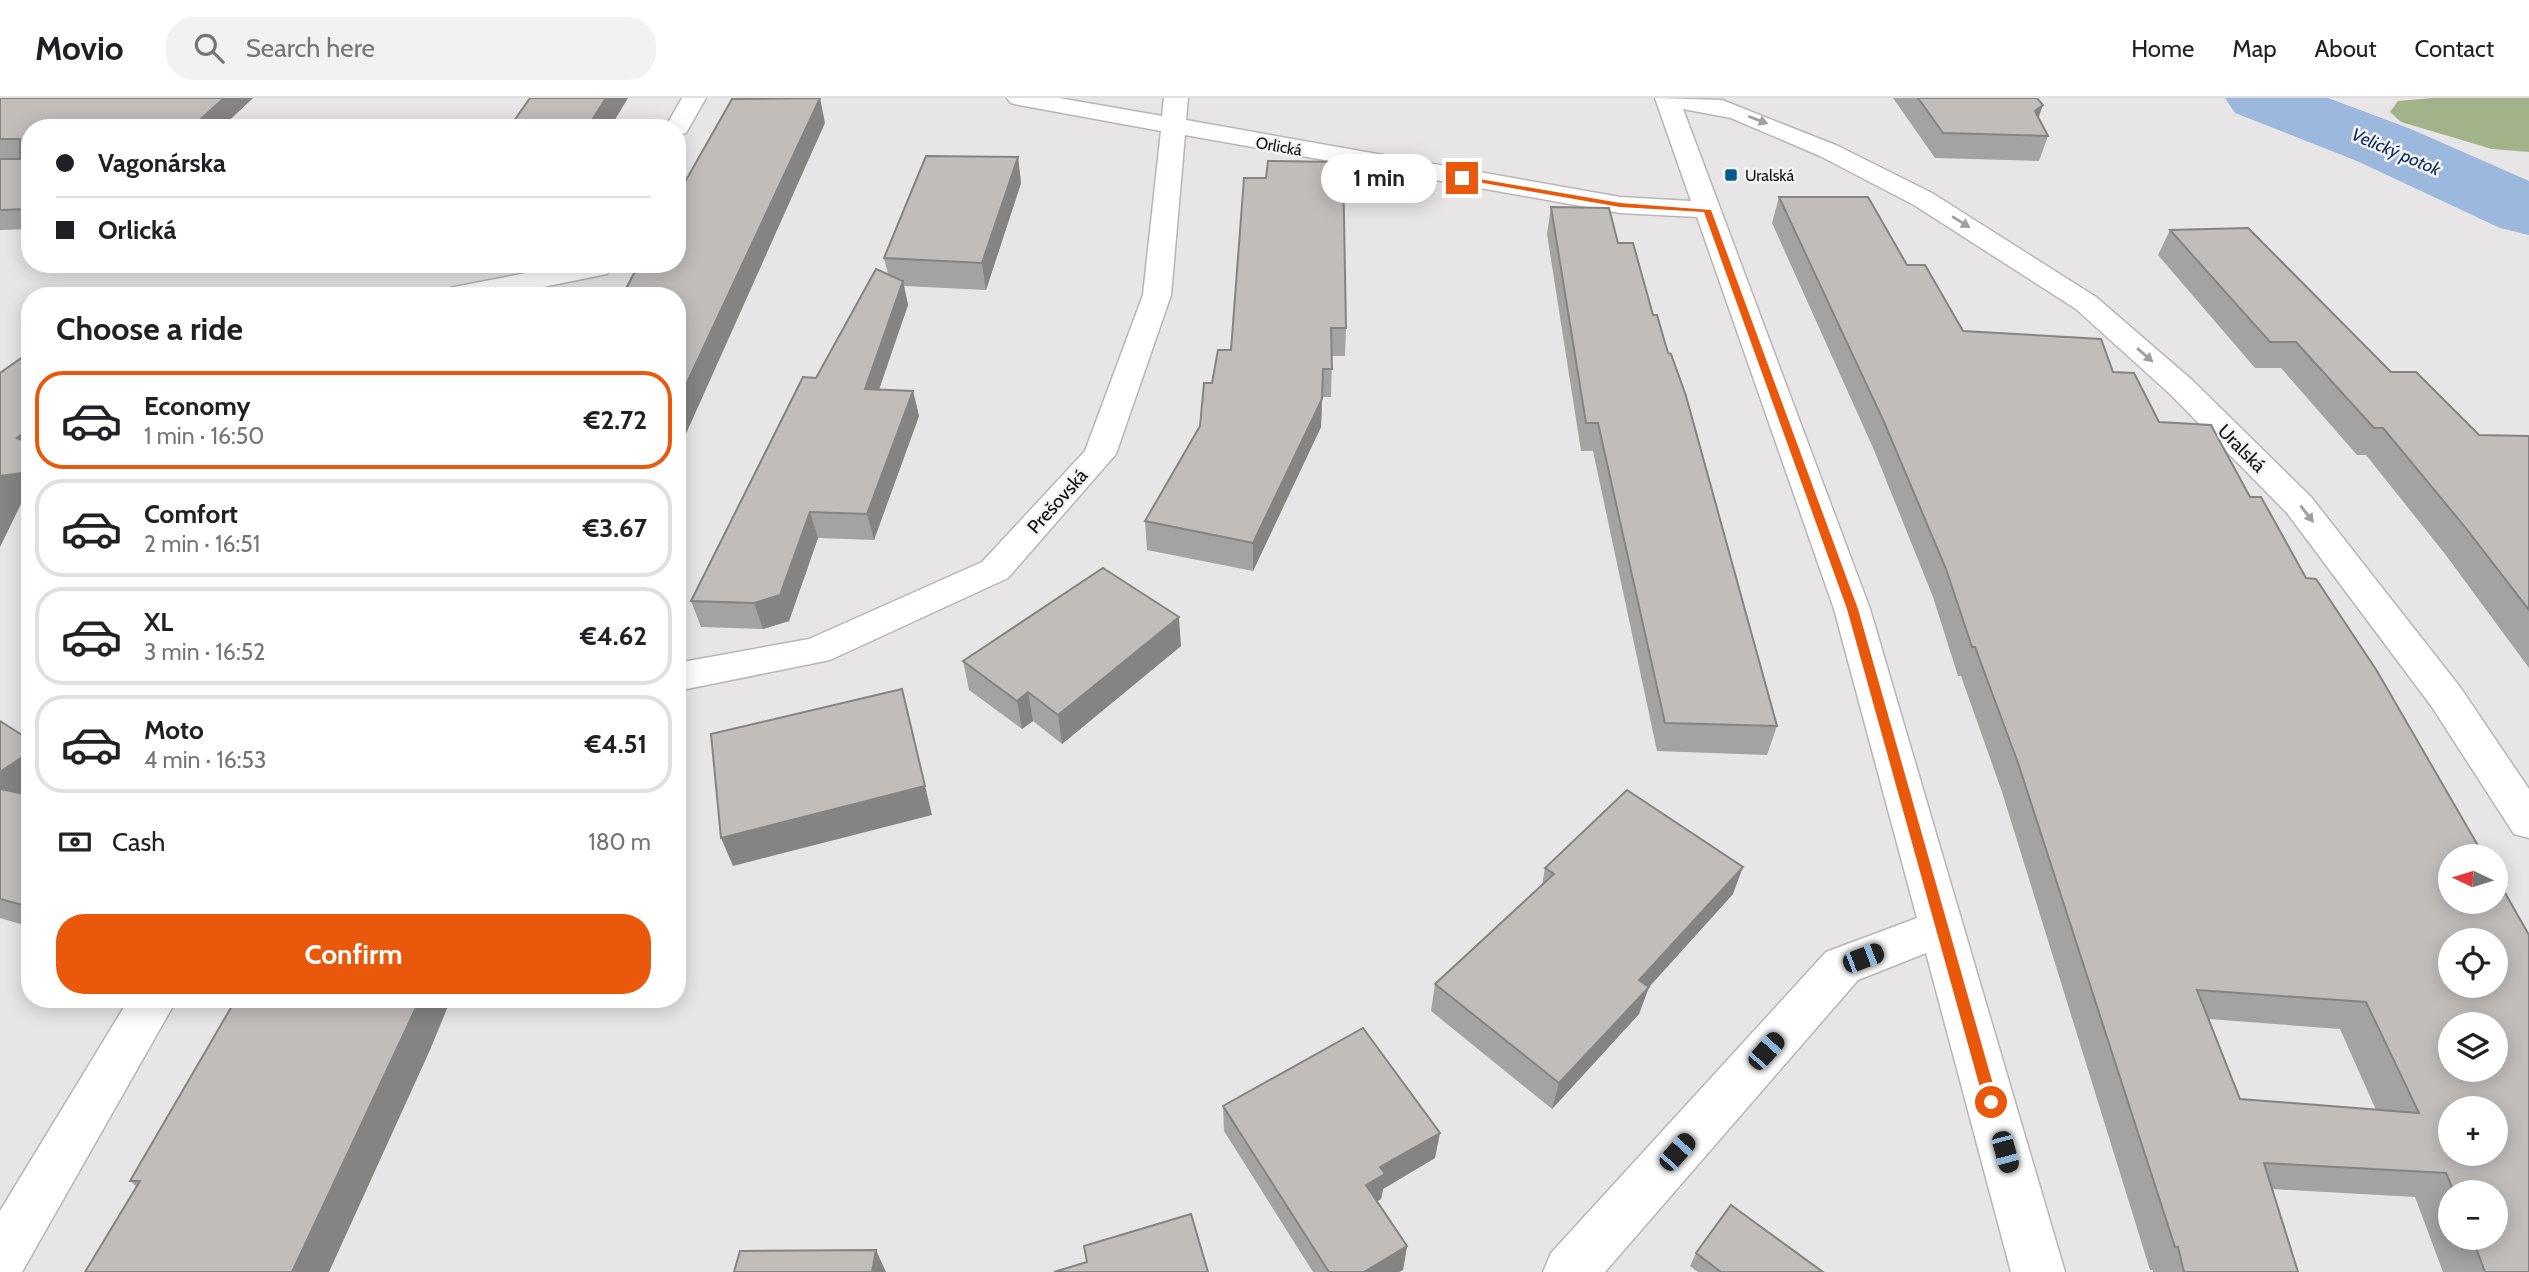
<!DOCTYPE html>
<meta charset="utf-8">
<style>
:root{--surface:#fff;--page:#f2f2f2;--text:#202124;--muted:#757577;--line:#e0e0e0;--accent:#ea580c}
body{margin:0;font-family:Cabin,sans-serif;background:var(--page);color:var(--text);height:100vh;display:flex;flex-direction:column;font-size:26px;white-space:nowrap}
*{box-sizing:border-box;margin:0}
p{font-size:23px;color:var(--muted)}
.icon{flex:none;width:38px;height:38px;fill:none;stroke:currentColor;stroke-width:2;stroke-linecap:round;stroke-linejoin:round}
.map{position:relative;flex:1;overflow:hidden}
.drawer{position:absolute;left:21px;top:189px;width:665px;height:721px;display:flex;flex-direction:column;background:var(--surface);border-radius:28px;box-shadow:0 4px 18px #0003}
.drawer>*{flex:none}
.top-card{position:absolute;left:21px;top:21px;width:665px;height:154px;border-radius:28px;box-shadow:0 4px 18px #0003;display:grid;align-content:center;height:154px;padding:0 35px;background:var(--surface)}
.needle{width:46px;rotate:274deg}
.fabs{position:absolute;left:2438px;top:746px;display:grid;gap:14px}
.fabs a{display:grid;place-items:center;width:70px;height:70px;border-radius:50%;background:var(--surface);box-shadow:0 4px 18px #0003;font-size:35px}
.end{position:absolute;width:32px;height:32px;margin:-16px;border:9px solid #ea580c;background:#fff;box-shadow:0 0 0 4px #fff}
.from{border-radius:50%}
.bubble{position:absolute;height:49px;border-radius:24px;background:var(--surface);box-shadow:0 4px 18px #0003;font-size:23px;font-weight:800;line-height:49px;text-align:center}
.car{position:absolute;width:21px;height:42px;margin:-21px -10px;border-radius:9px;box-shadow:0 0 5px 2px #0007;background:linear-gradient(#222 24%,#8ab4d8 0 40%,#222 0 76%,#8ab4d8 0 86%,#222 0)}
.top-card b{display:flex;align-items:center;gap:24px;height:66px;font-size:26px}
.top-card b+b{border-top:2px solid var(--line)}
.top-card i{width:18px;height:18px;background:var(--text)}
ul{padding:0;list-style:none}
li{display:flex;align-items:center;gap:21px;height:98px;margin:0 14px 10px;padding:0 21px;border:4px solid var(--line);border-radius:28px}
li div{flex:1}
li b{display:block;font-size:26px}
li em{font-style:normal;font-weight:800}
li.active{border-color:var(--accent)}
li>.icon{width:63px;height:63px;stroke-width:1.5}
h2{padding:0 35px;font-size:32px;line-height:84px}
.pay{display:flex;align-items:center;gap:18px;height:77px;padding:0 35px;font-size:26px}
.pay p{margin-inline-start:auto}
.primary-button{display:flex;gap:14px;margin-top:auto;padding:14px 35px}
.primary-button a{flex:1;height:80px;border-radius:28px;background:var(--accent);color:#fff;font-size:28px;font-weight:800;line-height:80px;text-align:center}
header{display:flex;align-items:center;gap:42px;box-sizing:border-box;height:98px;padding:0 35px;background:var(--surface);border-bottom:2px solid var(--line)}
header strong{font-size:33px}
nav{display:flex;gap:38px;margin-inline-start:auto;font-size:24px}
.search{width:490px;height:63px;background:var(--page);display:flex;align-items:center;gap:18px;box-sizing:border-box;padding:0 24px;border-radius:28px;color:var(--muted);font-size:26px}
.map>svg:first-child{display:block}
</style>
<header>
<strong>Movio</strong>
<div class="search"><svg class="icon" aria-label="search" viewBox="0 0 24 24"><circle cx="10" cy="10" r="6"/><path d="M15 15l6 6"/></svg>Search here</div>
<nav><a>Home</a><a>Map</a><a>About</a><a>Contact</a></nav>
</header>
<div class="map">
<svg width="2529" height="1174" viewBox="0 0 2529 1174">
<rect width="100%" height="100%" fill="#e8e5e7"/>
<polygon fill="#a2b389" points="2432,0 2529,0 2529,54 2492,51 2401,24 2390,14 2398,3"/>
<g fill="none" stroke-linecap="round" stroke-linejoin="round">
<polygon fill="#9db8dd" fill-rule="evenodd" points="2225,0 2328,0 2411,31 2529,83 2529,137 2500,130 2357,63 2235,15"/>
<defs>
<g id="street">
<polygon points="682,0 706,0 686,35 677,37 677,30 665,30"/>
<polygon points="1007,0 1059,0 1162,18 1164,0 1188,0 1186,22 1620,99 1691,103 1655,0 1722,2 1838,48 1932,95 2096,199 2192,282 2311,399 2460,589 2529,691 2529,740 2514,736 2432,609 2287,415 2170,296 2076,211 1914,107 1820,58 1731,20 1683,11 1870,511 2065,1174 2011,1174 1926,855 1858,882 1605,1174 1543,1174 1551,1155 1826,854 1917,820 1834,511 1697,119 1620,115 1185,37 1171,197 1116,356 1008,480 830,562 677,593 677,565 809,541 982,464 1085,353 1143,197 1161,33 1019,7 1011,5"/>
<polygon points="573,166 608,166 611,170 607,176 597,178 499,198 440,198 444,192 454,189"/>
<polygon points="129,901 177,901 22,1174 0,1174 0,1113"/>
</g>
</defs>
<use href="#street" stroke="#b8b5b7" stroke-width="3"/>
<use href="#street" fill="#fff" fill-rule="evenodd"/>
</g>
<g fill="#a5a3a1" fill-rule="evenodd">
<polygon points="0,0 253,0 221,30 30,30 30,131 0,132 0,61 20,60 0,60"/>
<polygon points="530,0 610,30 509,30"/>
<polygon points="1893,0 2037,0 2038,19 2048,38 2039,63 1935,60"/>
<polygon points="1018,59 1021,85 986,192 904,188 908,207 879,292 913,293 919,318 874,442 818,440 789,523 763,531 701,529 691,503 816,280 888,176 884,160"/>
<polygon points="1244,80 1346,230 1345,258 1332,258 1331,299 1322,299 1321,329 1253,473 1147,452 1145,423 1200,328 1212,285 1231,252"/>
<path d="M1779,99H1868L1907,167H1925L1963,233L2101,241L2113,274L2134,275L2159,324L2211,327L2250,399H2261L2306,480L2316,481L2377,573L2484,758H2450V803H2496V779L2529,837V1174H2443L2415,1099L2272,1091L2298,1174H2153V1172H2150L2002,694L1961,578H1958L1933,499L1874,352L1772,125ZM2450,842H2496V887H2450ZM2209,921L2340,931L2376,1012L2240,1001ZM2450,926H2496V971H2450ZM2450,1010H2496V1055H2450ZM2450,1094H2496V1139H2450Z"/>
<polygon points="1551,109 1618,145 1653,217 1777,628 1767,657 1657,653 1593,353 1581,353 1547,136"/>
<polygon points="2170,132 2391,274 2479,337 2529,338 2529,570 2445,456 2366,357 2357,357 2281,270 2255,270 2158,157"/>
<polygon points="1181,548 1062,646 1033,623 1022,631 969,592 963,563"/>
<polygon points="0,623 30,642 30,829 0,820"/>
<polygon points="1545,770 1733,796 1649,889 1639,916 1552,1011 1431,913 1435,886 1542,787"/>
<polygon points="430,952 136,1088 130,1083"/>
<polygon points="1223,1008 1435,1060 1383,1091 1381,1101 1377,1103 1407,1148 1403,1172 1399,1174 1313,1174 1224,1033"/>
<polygon points="1696,1155 1823,1174 1698,1174 1690,1168"/>
</g>
<g fill="#868483">
<polygon points="224,0 253,0 221,30 191,30"/>
<polygon points="606,0 628,0 610,30 590,30 589,27"/>
<polygon points="820,0 825,25 677,356 677,306"/>
<polygon points="2043,7 2034,32 2035,13"/>
<polygon points="1018,59 1021,85 986,192 982,165"/>
<polygon points="903,183 908,207 870,317 865,291"/>
<polygon points="913,293 919,318 874,442 867,416"/>
<polygon points="1322,301 1321,329 1253,473 1253,445"/>
<polygon points="30,330 30,357 17,340"/>
<polygon points="30,374 30,405 21,406 0,449 0,378"/>
<polygon points="810,414 818,440 789,523 763,531 754,505"/>
<polygon points="1179,519 1181,548 1062,646 1058,617"/>
<polygon points="1028,594 1033,623 1022,631 1017,603"/>
<polygon points="909,620 932,717 733,768 721,740"/>
<polygon points="30,654 30,700 0,706 0,674"/>
<polygon points="1743,769 1733,796 1649,889 1639,916 1552,1011 1559,985 1639,882"/>
<polygon points="420,901 451,901 430,952 329,1174 292,1174"/>
<polygon points="1440,1035 1435,1060 1383,1091 1381,1101 1364,1111 1366,1087 1380,1069"/>
<polygon points="1407,1148 1403,1172 1399,1174 1364,1174"/>
<polygon points="876,1152 886,1174 872,1174"/>
</g>
<g fill="#c0bdbb" stroke="#868483" stroke-width="2" fill-rule="evenodd">
<polygon points="0,0 224,0 191,30 30,30 30,111 0,112 0,61 20,61 20,41 0,41"/>
<polygon points="530,0 606,0 589,27 532,27 533,30 509,30"/>
<polygon points="820,0 677,306 677,198 622,198 639,166 677,166 677,98 732,1"/>
<polygon points="1918,0 2037,0 2043,7 2035,13 2048,38 1943,35"/>
<polygon points="926,58 1018,59 982,165 884,160"/>
<polygon points="1268,63 1343,64 1346,230 1331,230 1332,271 1323,271 1322,301 1253,445 1145,423 1200,328 1204,285 1212,285 1218,252 1231,252 1244,80 1266,80"/>
<path d="M1779,99H1868L1907,167H1925L1963,233L2101,241L2113,274L2134,275L2159,324L2211,327L2250,399H2261L2306,480L2316,481L2377,573L2484,758H2450V803H2496V779L2529,837V1174H2485L2472,1139H2496V1094H2454L2446,1075L2264,1065L2298,1174H2184L2178,1149H2175L2018,665L1975,549H1972L1946,471L1884,324ZM2450,842H2496V887H2450ZM2197,892L2366,904L2419,1015L2240,1001ZM2450,926H2496V971H2450ZM2450,1010H2496V1055H2450Z"/>
<polygon points="1551,109 1609,110 1618,145 1633,145 1653,217 1657,217 1668,255 1671,256 1686,298 1777,628 1665,625 1598,325 1586,325"/>
<polygon points="2248,130 2391,274 2416,274 2479,337 2529,338 2529,512 2465,429 2383,330 2374,330 2296,244 2270,244 2170,132"/>
<polygon points="876,171 903,183 865,291 913,293 867,416 810,414 780,497 754,505 691,503 803,279 816,280"/>
<polygon points="30,254 30,330 17,340 30,346 30,374 0,378 0,275"/>
<polygon points="1103,470 1179,519 1058,617 1028,594 1017,603 963,563"/>
<polygon points="902,591 925,688 721,740 711,636"/>
<polygon points="0,623 30,642 30,654 0,674"/>
<polygon points="0,691 30,697 30,809 0,801"/>
<polygon points="1627,692 1743,769 1639,882 1649,889 1559,985 1435,886 1554,776 1545,770"/>
<polygon points="236,901 420,901 292,1174 85,1174 140,1083 130,1083"/>
<polygon points="1363,930 1440,1035 1380,1069 1385,1076 1366,1087 1407,1148 1364,1174 1329,1174 1223,1008"/>
<polygon points="1731,1107 1823,1174 1721,1174 1696,1155"/>
<polygon points="1191,1116 1208,1174 1054,1174 1087,1164 1084,1148"/>
<polygon points="876,1152 872,1174 734,1174 740,1153"/>
</g>
<defs><path id="oneway-solid" d="M-6-.8H1V-3.2L6.5 0L1 3.2V.8H-6Z" transform="scale(1.75)"/></defs>
<g fill="#9f9f9f">
<use href="#oneway-solid" transform="translate(1758 22) rotate(21)"/>
<use href="#oneway-solid" transform="translate(1961 124) rotate(32)"/>
<use href="#oneway-solid" transform="translate(2145 257) rotate(41)"/>
<use href="#oneway-solid" transform="translate(2307 416) rotate(52)"/>
</g>
<polygon fill="#ea580c" points="1462,78 1620,105 1711,112 1858,511 1998,1004 1996,1009 1986,1009 1984,1004 1847,511 1704,114 1620,109 1460,81"/>
<rect fill="#035b8d" stroke="#f5f2f4" stroke-width="2.5" x="1724" y="70" width="14" height="14" rx="3.5"/>
<g text-anchor="middle" stroke-width="5" stroke-linejoin="round" paint-order="stroke">
<g font-size="16" fill="#100f10" stroke="#f5f2f4">
<text transform="translate(1279 48) rotate(10)" y="6">Orlická</text>
</g>
<g font-size="16" fill="#100f10" stroke="#f5f2f4" text-anchor="start">
<text x="1745" y="83">Uralská</text>
</g>
<g font-size="18" font-style="italic" fill="#082e5b" stroke="#f5f2f4">
<text transform="translate(2396 54) rotate(23)" y="6">Velický potok</text>
</g>
<g font-size="19" fill="#100f10" stroke="#f5f2f4">
<text transform="translate(2242 350) rotate(45)" y="7">Uralská</text>
<text transform="translate(1057 403) rotate(-48)" y="7">Prešovská</text>
</g>
</g>
</svg>
<div class="fabs">
<a><svg class="needle" viewBox="-14 -14 28 28"><path d="M0-13l5 13h-10z" fill="#e53935"/><path d="M0 13l5-13h-10z" fill="#757577"/></svg></a>
<a><svg class="icon" aria-label="locate" viewBox="0 0 24 24"><circle cx="12" cy="12" r="6"/><path d="M12 2v4M12 18v4M2 12h4M18 12h4"/></svg></a>
<a><svg class="icon" aria-label="layers" viewBox="0 0 24 24"><path d="M12 4l9 5-9 5-9-5zM3 14l9 5 9-5"/></svg></a>
<a>+</a>
<a>−</a>
</div>
<i class="end from" style="left:1991px;top:1004px"></i>
<i class="end" style="left:1462px;top:80px"></i>
<div class="bubble" style="left:1321px;top:56px;width:116px">1 min</div>
<i class="car" style="left:1863px;top:860px;rotate:69deg"></i>
<i class="car" style="left:1766px;top:953px;rotate:42deg"></i>
<i class="car" style="left:1677px;top:1054px;rotate:42deg"></i>
<i class="car" style="left:2005px;top:1054px;rotate:165deg"></i>
<div class="top-card">
<b><i class="from"></i>Vagonárska</b>
<b><i></i>Orlická</b>
</div>
<section class="drawer">
<h2>Choose a ride</h2>
<ul>
<li class="active"><svg class="icon" aria-label="car" viewBox="0 0 24 24"><path d="M5 17H2v-5l4-1 3-4h7l3 4 3 1v5h-3M9 17h6M6 11h13"/><circle cx="7" cy="17" r="2"/><circle cx="17" cy="17" r="2"/></svg><div><b>Economy</b><p>1 min · 16:50</p></div><em>€2.72</em></li>
<li><svg class="icon" aria-label="car" viewBox="0 0 24 24"><path d="M5 17H2v-5l4-1 3-4h7l3 4 3 1v5h-3M9 17h6M6 11h13"/><circle cx="7" cy="17" r="2"/><circle cx="17" cy="17" r="2"/></svg><div><b>Comfort</b><p>2 min · 16:51</p></div><em>€3.67</em></li>
<li><svg class="icon" aria-label="car" viewBox="0 0 24 24"><path d="M5 17H2v-5l4-1 3-4h7l3 4 3 1v5h-3M9 17h6M6 11h13"/><circle cx="7" cy="17" r="2"/><circle cx="17" cy="17" r="2"/></svg><div><b>XL</b><p>3 min · 16:52</p></div><em>€4.62</em></li>
<li><svg class="icon" aria-label="car" viewBox="0 0 24 24"><path d="M5 17H2v-5l4-1 3-4h7l3 4 3 1v5h-3M9 17h6M6 11h13"/><circle cx="7" cy="17" r="2"/><circle cx="17" cy="17" r="2"/></svg><div><b>Moto</b><p>4 min · 16:53</p></div><em>€4.51</em></li>
</ul>
<div class="pay"><svg class="icon" aria-label="cash" viewBox="0 0 24 24"><path d="M3 7h18v10H3z"/><circle cx="12" cy="12" r="2"/></svg>Cash<p>180 m</p></div>
<div class="primary-button"><a>Confirm</a></div>
</section>
</div>
